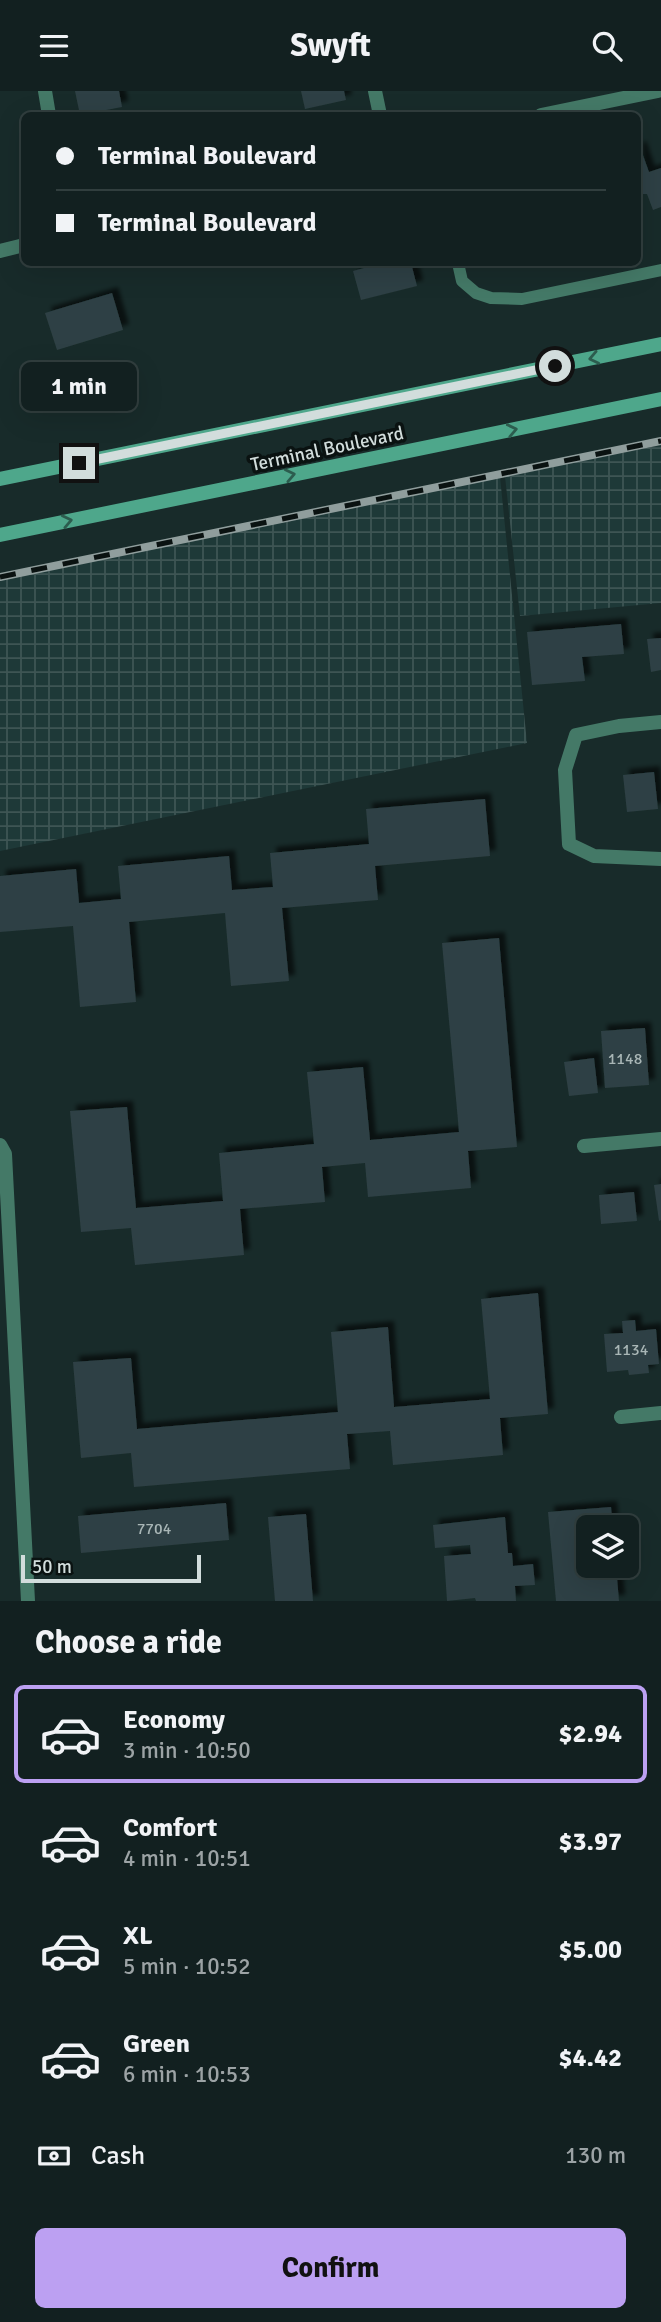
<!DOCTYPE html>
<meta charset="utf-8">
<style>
:root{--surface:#122020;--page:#1f2d2d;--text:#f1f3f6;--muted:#9ca3a5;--line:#313e3e;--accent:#bca0f2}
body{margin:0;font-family:Signika,sans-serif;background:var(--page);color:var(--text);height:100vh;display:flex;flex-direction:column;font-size:26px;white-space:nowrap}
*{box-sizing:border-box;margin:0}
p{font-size:23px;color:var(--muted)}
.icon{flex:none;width:38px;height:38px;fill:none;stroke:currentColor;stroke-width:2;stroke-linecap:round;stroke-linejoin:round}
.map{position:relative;height:1510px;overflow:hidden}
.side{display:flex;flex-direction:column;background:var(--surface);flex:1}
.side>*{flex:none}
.top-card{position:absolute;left:21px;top:21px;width:620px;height:154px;border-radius:10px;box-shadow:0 7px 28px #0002,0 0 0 2px var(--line);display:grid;align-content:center;height:154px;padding:0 35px;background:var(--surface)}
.buttons{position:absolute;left:576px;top:1424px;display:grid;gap:14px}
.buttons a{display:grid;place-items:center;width:63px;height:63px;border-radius:10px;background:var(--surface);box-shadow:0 7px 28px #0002,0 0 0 2px var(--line);font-size:35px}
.scale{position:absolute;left:21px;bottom:18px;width:180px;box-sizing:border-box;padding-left:7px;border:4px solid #d2dddc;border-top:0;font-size:19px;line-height:24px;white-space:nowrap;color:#d2dddc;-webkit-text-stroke:5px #0a1211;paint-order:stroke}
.end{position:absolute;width:32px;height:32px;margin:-16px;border:9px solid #d2dddc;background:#111;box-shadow:0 0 0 4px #111}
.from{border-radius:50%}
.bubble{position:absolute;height:49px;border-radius:10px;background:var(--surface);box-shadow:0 7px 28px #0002,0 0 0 2px var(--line);font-size:23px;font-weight:800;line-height:49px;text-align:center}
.top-card b{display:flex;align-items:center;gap:24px;height:66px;font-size:26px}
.top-card b+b{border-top:2px solid var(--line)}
.top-card i{width:18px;height:18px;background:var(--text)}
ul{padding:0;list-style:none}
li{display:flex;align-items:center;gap:21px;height:98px;margin:0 14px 10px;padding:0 21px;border:4px solid transparent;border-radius:10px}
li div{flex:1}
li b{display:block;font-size:26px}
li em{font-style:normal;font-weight:800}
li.current{border-color:var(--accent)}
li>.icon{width:63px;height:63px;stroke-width:1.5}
h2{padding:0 35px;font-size:32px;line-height:84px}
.pay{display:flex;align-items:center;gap:18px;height:77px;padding:0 35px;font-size:26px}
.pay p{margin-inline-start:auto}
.primary-button{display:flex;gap:14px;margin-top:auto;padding:14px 35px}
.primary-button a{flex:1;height:80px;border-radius:10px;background:var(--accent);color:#111;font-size:28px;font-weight:800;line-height:80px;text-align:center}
header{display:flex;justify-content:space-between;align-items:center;height:91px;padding:0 35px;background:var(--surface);font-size:32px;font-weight:800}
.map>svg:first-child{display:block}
</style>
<header><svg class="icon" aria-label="menu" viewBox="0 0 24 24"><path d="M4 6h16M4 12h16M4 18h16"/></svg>Swyft<svg class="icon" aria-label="search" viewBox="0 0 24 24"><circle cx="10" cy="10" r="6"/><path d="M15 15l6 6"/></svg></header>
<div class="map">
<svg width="661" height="1510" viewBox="0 0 661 1510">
<defs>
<pattern id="industrial-grid" width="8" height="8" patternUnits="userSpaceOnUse" patternTransform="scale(1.75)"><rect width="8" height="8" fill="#1e3938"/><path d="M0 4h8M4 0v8" fill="none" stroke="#3e5554"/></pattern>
<filter id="shadow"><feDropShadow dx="6" dy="-6" stdDeviation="2" flood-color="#0009"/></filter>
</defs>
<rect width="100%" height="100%" fill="#182b2a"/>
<g fill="url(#industrial-grid)">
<polygon points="661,354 661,512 520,525 505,385"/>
<polygon points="500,386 527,652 0,760 0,488"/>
</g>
<g fill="#2e4044" filter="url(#shadow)">
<polygon points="75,0 119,0 122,16 80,24"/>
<polygon points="301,0 344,0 346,9 305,18"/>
<polygon points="640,56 649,81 661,77 661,116 653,119 647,103 637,103 637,57"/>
<polygon points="376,172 411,172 417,195 361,209 353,180 371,175 370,173"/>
<polygon points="112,202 123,239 57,259 45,222"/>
<polygon points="621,533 624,563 582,566 585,590 532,594 527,541"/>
<polygon points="661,547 661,579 651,581 647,548"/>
<polygon points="654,681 658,718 627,721 623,684"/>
<polygon points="485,708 490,765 375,775 378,809 282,817 289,890 231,895 225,822 129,831 136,911 80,916 73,835 0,841 0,785 76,778 79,812 121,808 118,775 229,765 232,799 273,796 270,762 369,753 366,718"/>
<polygon points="499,847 517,1056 468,1060 471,1097 368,1106 365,1072 322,1076 325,1111 240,1118 244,1164 135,1174 131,1137 81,1141 70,1020 127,1016 136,1117 223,1110 219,1062 314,1053 307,981 363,976 370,1049 459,1041 442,852"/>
<polygon points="645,937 649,994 605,997 601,940"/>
<polygon points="594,967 598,1002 569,1005 564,971"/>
<polygon points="661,1093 661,1129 659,1130 654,1094"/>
<polygon points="634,1101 637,1130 601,1133 599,1104"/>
<polygon points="538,1202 548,1323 500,1327 503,1364 393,1374 390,1340 347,1343 350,1378 134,1396 131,1362 81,1367 73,1271 131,1267 137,1338 338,1321 331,1241 388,1236 394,1316 490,1308 481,1208"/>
<polygon points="635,1229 636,1240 656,1238 659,1273 648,1274 649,1282 629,1284 628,1279 607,1281 604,1243 623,1242 622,1230"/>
<polygon points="226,1412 229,1449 81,1462 78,1425"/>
<polygon points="611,1416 613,1437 588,1437 588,1475 616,1475 619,1510 556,1510 548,1421"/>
<polygon points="306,1423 313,1510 275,1510 268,1426"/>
<polygon points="505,1426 508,1462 512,1462 513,1475 533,1473 535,1494 515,1495 516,1510 476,1510 475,1507 447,1510 444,1465 471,1463 470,1454 435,1457 433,1434"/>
</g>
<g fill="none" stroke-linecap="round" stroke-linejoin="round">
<polyline stroke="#447967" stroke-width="12" points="458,172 462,190 476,202 491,207 522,208 661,179"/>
<g stroke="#447967" stroke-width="14">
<polyline points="45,0 49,24"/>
<polyline points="0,160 24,154"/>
<polyline points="661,631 619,635 576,644 565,679 569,753 594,765 661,768"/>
<polyline points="0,1054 5,1063 28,1510"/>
<polyline points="584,1055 661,1048"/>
<polyline points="621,1326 661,1322"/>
</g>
<g stroke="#447967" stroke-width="14">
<polyline points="375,0 380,24"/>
<polyline points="541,24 658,0"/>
</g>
<g stroke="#4ea78b" stroke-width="14">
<polyline points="0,388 661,253"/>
<polyline points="0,444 661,308"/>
</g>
<defs>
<polyline id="rail" points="0,486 661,350"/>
</defs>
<use href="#rail" stroke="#909e9d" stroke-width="8"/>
<use href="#rail" stroke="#0a1211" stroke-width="5" stroke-dasharray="16" stroke-linecap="butt"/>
</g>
<defs><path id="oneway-chevron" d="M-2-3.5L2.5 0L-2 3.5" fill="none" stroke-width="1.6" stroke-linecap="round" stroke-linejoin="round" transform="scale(1.75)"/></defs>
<g stroke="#2c5c4e">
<use href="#oneway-chevron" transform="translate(594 267) rotate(168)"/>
<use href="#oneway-chevron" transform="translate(512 339) rotate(-12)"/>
<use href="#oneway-chevron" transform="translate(290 384) rotate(-12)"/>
<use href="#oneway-chevron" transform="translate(67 430) rotate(-12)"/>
</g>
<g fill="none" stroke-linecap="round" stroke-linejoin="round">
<polyline stroke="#d2dddc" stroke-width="9" points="79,372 555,275"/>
</g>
<g text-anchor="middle" stroke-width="7" stroke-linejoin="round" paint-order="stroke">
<g font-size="16" fill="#a9b6b6">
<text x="625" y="973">1148</text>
<text x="631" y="1264">1134</text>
<text x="154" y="1443">7704</text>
</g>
<g font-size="19" fill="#d2dddc" stroke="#0a1211">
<text transform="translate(327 357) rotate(-12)" y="7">Terminal Boulevard</text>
</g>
</g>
</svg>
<div class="buttons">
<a><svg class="icon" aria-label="layers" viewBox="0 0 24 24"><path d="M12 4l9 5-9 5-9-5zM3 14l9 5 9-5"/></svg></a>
</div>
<div class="scale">50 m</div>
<i class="end from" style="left:555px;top:275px"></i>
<i class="end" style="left:79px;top:372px"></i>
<div class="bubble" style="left:21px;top:271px;width:116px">1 min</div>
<div class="top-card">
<b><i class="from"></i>Terminal Boulevard</b>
<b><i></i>Terminal Boulevard</b>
</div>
</div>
<section class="side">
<h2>Choose a ride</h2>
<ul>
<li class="current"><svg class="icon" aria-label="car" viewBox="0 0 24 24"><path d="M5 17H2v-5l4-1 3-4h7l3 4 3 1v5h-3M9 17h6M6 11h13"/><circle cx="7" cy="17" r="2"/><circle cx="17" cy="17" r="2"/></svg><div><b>Economy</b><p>3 min · 10:50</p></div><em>$2.94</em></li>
<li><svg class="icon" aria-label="car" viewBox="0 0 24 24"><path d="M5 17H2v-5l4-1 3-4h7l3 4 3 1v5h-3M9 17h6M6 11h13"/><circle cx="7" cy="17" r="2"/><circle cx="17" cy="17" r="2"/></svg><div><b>Comfort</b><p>4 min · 10:51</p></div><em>$3.97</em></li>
<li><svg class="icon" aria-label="car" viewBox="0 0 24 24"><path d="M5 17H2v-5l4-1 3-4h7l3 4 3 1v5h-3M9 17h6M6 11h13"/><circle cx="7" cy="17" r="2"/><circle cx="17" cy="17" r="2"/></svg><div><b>XL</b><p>5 min · 10:52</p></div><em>$5.00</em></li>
<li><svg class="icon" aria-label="car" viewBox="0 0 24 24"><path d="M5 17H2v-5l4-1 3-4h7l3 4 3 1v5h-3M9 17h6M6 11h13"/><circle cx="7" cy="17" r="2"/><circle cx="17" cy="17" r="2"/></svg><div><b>Green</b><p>6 min · 10:53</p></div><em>$4.42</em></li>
</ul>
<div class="pay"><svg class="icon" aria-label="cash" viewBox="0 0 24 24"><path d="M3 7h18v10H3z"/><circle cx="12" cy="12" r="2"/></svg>Cash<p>130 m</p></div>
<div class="primary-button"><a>Confirm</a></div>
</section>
